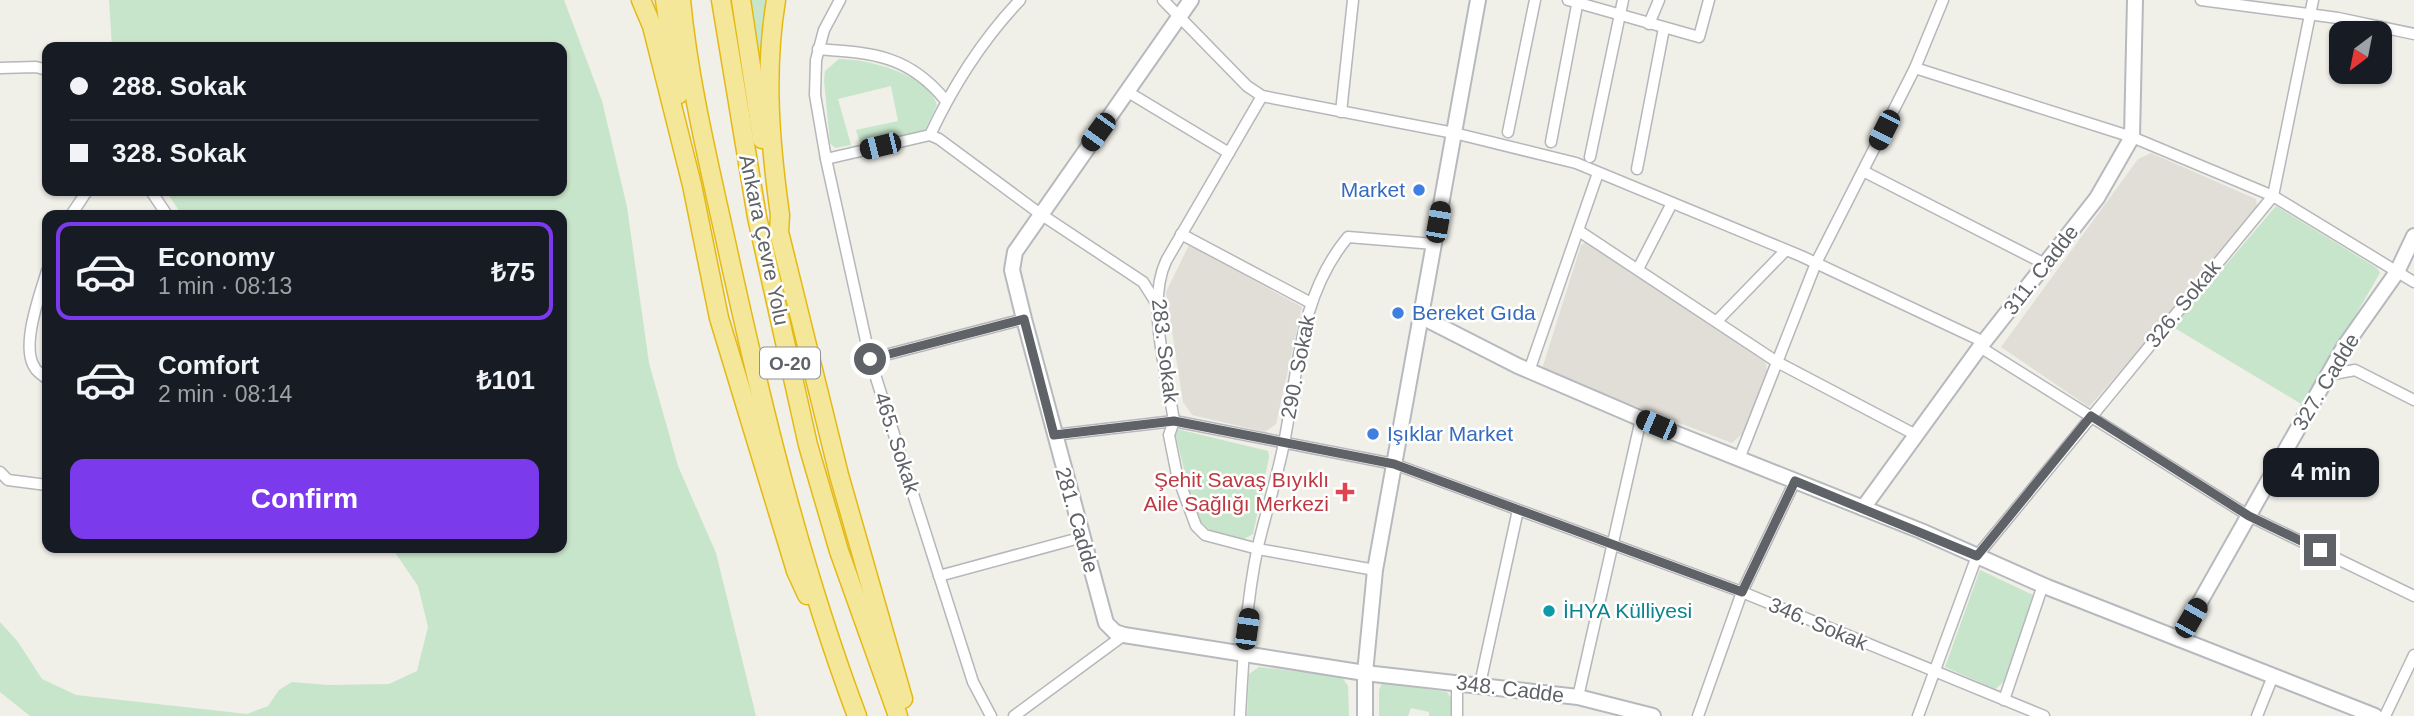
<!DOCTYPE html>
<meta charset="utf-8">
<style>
:root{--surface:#171b24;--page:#20242c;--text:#f1f3f6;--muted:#9ea1a6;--line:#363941;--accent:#7c3aed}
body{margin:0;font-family:Arial,sans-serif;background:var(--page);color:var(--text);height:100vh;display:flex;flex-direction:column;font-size:26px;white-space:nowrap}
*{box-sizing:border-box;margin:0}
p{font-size:23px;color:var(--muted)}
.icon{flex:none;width:38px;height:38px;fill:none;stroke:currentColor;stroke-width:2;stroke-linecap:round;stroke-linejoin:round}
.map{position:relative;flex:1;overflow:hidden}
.details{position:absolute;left:42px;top:210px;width:525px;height:343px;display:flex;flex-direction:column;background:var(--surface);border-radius:14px;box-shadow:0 2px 5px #0004}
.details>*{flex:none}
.banner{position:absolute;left:42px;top:42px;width:525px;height:154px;border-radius:14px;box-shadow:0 2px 5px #0004;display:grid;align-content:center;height:154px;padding:0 28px;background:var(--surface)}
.needle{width:46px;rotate:212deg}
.controls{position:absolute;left:2329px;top:21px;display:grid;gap:14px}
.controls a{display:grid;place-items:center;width:63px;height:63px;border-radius:14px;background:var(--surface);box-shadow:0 2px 5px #0004;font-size:35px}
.end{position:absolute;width:32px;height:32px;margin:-16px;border:9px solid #5f6267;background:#fff;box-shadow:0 0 0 4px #fff}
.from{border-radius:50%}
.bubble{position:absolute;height:49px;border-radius:14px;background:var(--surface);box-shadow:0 2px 5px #0004;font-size:23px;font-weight:800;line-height:49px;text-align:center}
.car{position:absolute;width:21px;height:42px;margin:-21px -10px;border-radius:9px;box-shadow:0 0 5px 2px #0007;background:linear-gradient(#222 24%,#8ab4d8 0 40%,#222 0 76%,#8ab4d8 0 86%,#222 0)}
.banner b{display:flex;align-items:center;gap:24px;height:66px;font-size:26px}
.banner b+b{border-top:2px solid var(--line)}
.banner i{width:18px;height:18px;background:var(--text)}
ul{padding:12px 0 0;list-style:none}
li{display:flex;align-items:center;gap:21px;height:98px;margin:0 14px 10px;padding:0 14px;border:4px solid transparent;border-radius:14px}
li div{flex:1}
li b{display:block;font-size:26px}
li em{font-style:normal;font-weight:800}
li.on{border-color:var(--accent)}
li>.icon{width:63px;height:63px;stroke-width:1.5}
.button{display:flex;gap:14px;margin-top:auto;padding:14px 28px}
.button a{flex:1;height:80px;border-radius:14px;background:var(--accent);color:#fff;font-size:28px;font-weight:800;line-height:80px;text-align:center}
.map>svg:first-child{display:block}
</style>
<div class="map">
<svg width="2414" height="716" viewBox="0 0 2414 716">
<rect width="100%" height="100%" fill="#f0efe8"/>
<g fill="#e0ded6">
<polygon points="2151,153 2256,199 2257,207 2183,299 2089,407 2001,347 2138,159"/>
<polygon points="1587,242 1766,363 1767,372 1742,434 1732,443 1546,372 1543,366 1581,245"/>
<polygon points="1189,245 1302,307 1276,424 1265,432 1192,415 1183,402 1166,292"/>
</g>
<g fill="#c7e5ca">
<polygon points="109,0 564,0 602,101 627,207 649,363 678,466 716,553 756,716 30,716 0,692 0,622 18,642 42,679 76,695 247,714 268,706 279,690 292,682 328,685 389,684 417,671 428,627 418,586 392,548 562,548 562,215 182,215 166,191 562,191 562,47 112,47"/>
<polygon points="745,0 769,0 762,80"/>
<path d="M839,59C869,59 927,74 937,105L924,132L860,143L856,130L898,121L891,86L838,99L851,145L835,148L830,143L824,80L825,71Z"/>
<polygon points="2276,206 2377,268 2380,273 2303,405 2173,327"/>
<polygon points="1177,429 1268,451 1269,457 1253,534 1244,539 1211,531 1196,517 1175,433"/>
<polygon points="1980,570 2033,595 2005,681 1995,689 1945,667"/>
<polygon points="1259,667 1342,677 1348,686 1349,716 1247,716 1249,674"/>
<polygon points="1382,683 1447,692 1452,700 1452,716 1429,716 1429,712 1411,708 1408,716 1379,716 1379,690"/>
</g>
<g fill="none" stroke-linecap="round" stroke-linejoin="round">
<defs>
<g id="street">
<polyline points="840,0 824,30 816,60 815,95 826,159 870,359 973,682 991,716"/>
<polyline points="1163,0 1247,86 1262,96 1454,133 1576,163 1801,256 1984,342"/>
<polyline points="1568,0 1699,37 1709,0"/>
<polyline points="2201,0 2338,18 2414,34"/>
<polyline points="1649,24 1659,0"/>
<path d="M818,49C873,53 909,55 946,101"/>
<polyline points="0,68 36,67 47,70"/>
<polyline points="1915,68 2132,137 2273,196 2414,282"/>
<polyline points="1128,92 1229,153"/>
<path d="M1262,96L1166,261C1146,304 1167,375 1174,421L1169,435L1177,475L1196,526L1205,535L1258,549L1375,570"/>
<polyline points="1341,112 1353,0"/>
<polyline points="1508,132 1535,0"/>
<path d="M930,135C953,86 983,39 1020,0"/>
<polyline points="1551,142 1578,0"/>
<polyline points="1590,157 1623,0"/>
<polyline points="826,159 930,135 939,139 1039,213 1143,282 1155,301"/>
<polyline points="1637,169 1664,28"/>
<polyline points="1863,171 2045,264"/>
<polyline points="151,191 167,215"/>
<polyline points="71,215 87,191"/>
<polyline points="1579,231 1777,362 1916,435"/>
<polyline points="1181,234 1311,303"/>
<polyline points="1638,269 1672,203"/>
<path d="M47,271C40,294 20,347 35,368C37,372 44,376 47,379"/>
<polyline points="1717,321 1786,250"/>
<polyline points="1980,347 2249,516 2414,596"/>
<polyline points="870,359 1024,319"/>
<polyline points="1529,371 1598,173"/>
<polyline points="2328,375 2355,370 2414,400"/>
<polyline points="1054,435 1174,421 1394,464 1742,592 2044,716"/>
<polyline points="1739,459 1816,263 1915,68 1943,0"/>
<polyline points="0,472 8,480 47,485"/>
<polyline points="939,576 1083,537"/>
<polyline points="1480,684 1518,510"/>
<polyline points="1578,697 1641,419"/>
<polyline points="2004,700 2043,585"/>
<polyline points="1014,716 1124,635"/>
<path d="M1240,716C1243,660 1246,602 1258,546C1266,512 1277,478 1284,443C1298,372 1299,295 1348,237L1434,244"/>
<polyline points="1457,716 1457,682"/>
<polyline points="1698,716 1742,592 1795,481"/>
<polyline points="1918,716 1977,556 2273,196 2313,0"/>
<polyline points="2257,716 2273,676"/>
<polyline points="2385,716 2414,655"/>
</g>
<g id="secondary">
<polyline points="1191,0 1015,252 1012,270 1024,319 1106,623 1115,632 1124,635 1365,673 1578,697 1653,716"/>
<polyline points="1422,317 1518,366 1672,432 1921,531 2047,587 2375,716"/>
<polyline points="1863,508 1980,347 2097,198 2132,137 2135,0"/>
<polyline points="2179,639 2344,347 2397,272 2414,236"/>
<polyline points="1365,716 1365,673 1375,570 1478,0"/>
</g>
<g id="highway">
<polyline points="641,0 652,26 692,185 719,318 796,571 807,595"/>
<polyline points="665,0 679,94"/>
<path d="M681,0C689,86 711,172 729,256C763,411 801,567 857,716"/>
<polyline points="721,0 757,217 808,445 839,551 898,716"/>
<polyline points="741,0 762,139"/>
<path d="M776,0C764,72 770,143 780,215L779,232L839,475L903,699"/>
</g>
</defs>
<use href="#street" stroke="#b5b7bb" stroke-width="13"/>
<use href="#secondary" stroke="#b6b9be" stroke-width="18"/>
<use href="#highway" stroke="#e5b913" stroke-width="21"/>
<use href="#street" stroke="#fff" stroke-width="10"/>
<use href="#secondary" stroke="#fff" stroke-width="14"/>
<use href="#highway" stroke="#f5e79a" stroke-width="18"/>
</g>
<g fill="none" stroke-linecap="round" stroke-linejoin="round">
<polyline stroke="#5f6267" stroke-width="9" points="870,359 1024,319 1054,435 1174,421 1394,464 1742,592 1795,481 1977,556 2091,416 2249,516 2320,550"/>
</g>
<g fill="#3f7fe0" stroke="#fff" stroke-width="2.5">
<circle cx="1419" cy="190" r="7"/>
<circle cx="1398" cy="313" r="7"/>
<circle cx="1373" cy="434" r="7"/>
</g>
<path fill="#e0444e" stroke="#fff" stroke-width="2.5" d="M1341.5 481.5h7v7h7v7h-7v7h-7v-7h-7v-7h7z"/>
<circle fill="#0f9aa8" stroke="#fff" stroke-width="2.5" cx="1549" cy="611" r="7"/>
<g text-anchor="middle" stroke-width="5" stroke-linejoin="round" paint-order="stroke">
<rect fill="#fff" stroke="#8f9195" stroke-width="2" x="760" y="347.5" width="60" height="31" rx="5"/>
<g font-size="19" font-weight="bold" fill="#5f6267">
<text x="790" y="370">O-20</text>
</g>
<g font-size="21" fill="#366cbe" stroke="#fff" text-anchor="start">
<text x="1405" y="197" text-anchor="end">Market</text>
<text x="1412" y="320">Bereket Gıda</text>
<text x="1387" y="441">Işıklar Market</text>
</g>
<g font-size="21" fill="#5f6267" stroke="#fff">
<text transform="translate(764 240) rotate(78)" y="7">Ankara Çevre Yolu</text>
<text transform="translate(2041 270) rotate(-52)" y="7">311. Cadde</text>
<text transform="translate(2183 304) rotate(-51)" y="7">326. Sokak</text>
<text transform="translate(1165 351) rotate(83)" y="7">283. Sokak</text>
<text transform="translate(1298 367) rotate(-79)" y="7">290. Sokak</text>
<text transform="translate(2326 382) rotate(-59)" y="7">327. Cadde</text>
<text transform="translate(897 443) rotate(72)" y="7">465. Sokak</text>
<text transform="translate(1077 520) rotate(74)" y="7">281. Cadde</text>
<text transform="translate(1818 624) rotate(23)" y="7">346. Sokak</text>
<text transform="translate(1510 689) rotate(7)" y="7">348. Cadde</text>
</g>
<g font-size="21" fill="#be3a42" stroke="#fff" text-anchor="end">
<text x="1329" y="487">Şehit Savaş Bıyıklı<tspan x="1329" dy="24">Aile Sağlığı Merkezi</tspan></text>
</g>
<g font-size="21" fill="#0d838f" stroke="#fff" text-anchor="start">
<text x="1563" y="618">İHYA Külliyesi</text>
</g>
</g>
</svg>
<div class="controls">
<a><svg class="needle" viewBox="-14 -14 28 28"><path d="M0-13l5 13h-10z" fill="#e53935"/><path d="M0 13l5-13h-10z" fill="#9ea1a6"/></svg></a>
</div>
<i class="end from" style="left:870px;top:359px"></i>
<i class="end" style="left:2320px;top:550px"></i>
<div class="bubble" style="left:2263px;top:448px;width:116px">4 min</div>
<i class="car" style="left:1884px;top:130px;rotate:207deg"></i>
<i class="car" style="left:1098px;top:132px;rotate:216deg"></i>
<i class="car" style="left:880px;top:146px;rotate:256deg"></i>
<i class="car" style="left:1438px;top:222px;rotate:10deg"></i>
<i class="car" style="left:1656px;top:425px;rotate:293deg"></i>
<i class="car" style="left:2191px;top:618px;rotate:30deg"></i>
<i class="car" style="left:1247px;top:629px;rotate:8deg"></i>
<div class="banner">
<b><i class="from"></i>288. Sokak</b>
<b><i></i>328. Sokak</b>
</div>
<section class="details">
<ul>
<li class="on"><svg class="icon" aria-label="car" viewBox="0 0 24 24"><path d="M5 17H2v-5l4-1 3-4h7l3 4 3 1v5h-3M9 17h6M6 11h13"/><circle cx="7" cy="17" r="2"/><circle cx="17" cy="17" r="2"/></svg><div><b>Economy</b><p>1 min · 08:13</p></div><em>₺75</em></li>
<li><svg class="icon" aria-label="car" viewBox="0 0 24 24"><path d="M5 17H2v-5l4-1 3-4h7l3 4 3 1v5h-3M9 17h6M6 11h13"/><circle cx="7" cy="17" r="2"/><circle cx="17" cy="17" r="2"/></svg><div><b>Comfort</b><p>2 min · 08:14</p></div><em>₺101</em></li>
</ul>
<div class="button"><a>Confirm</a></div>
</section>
</div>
